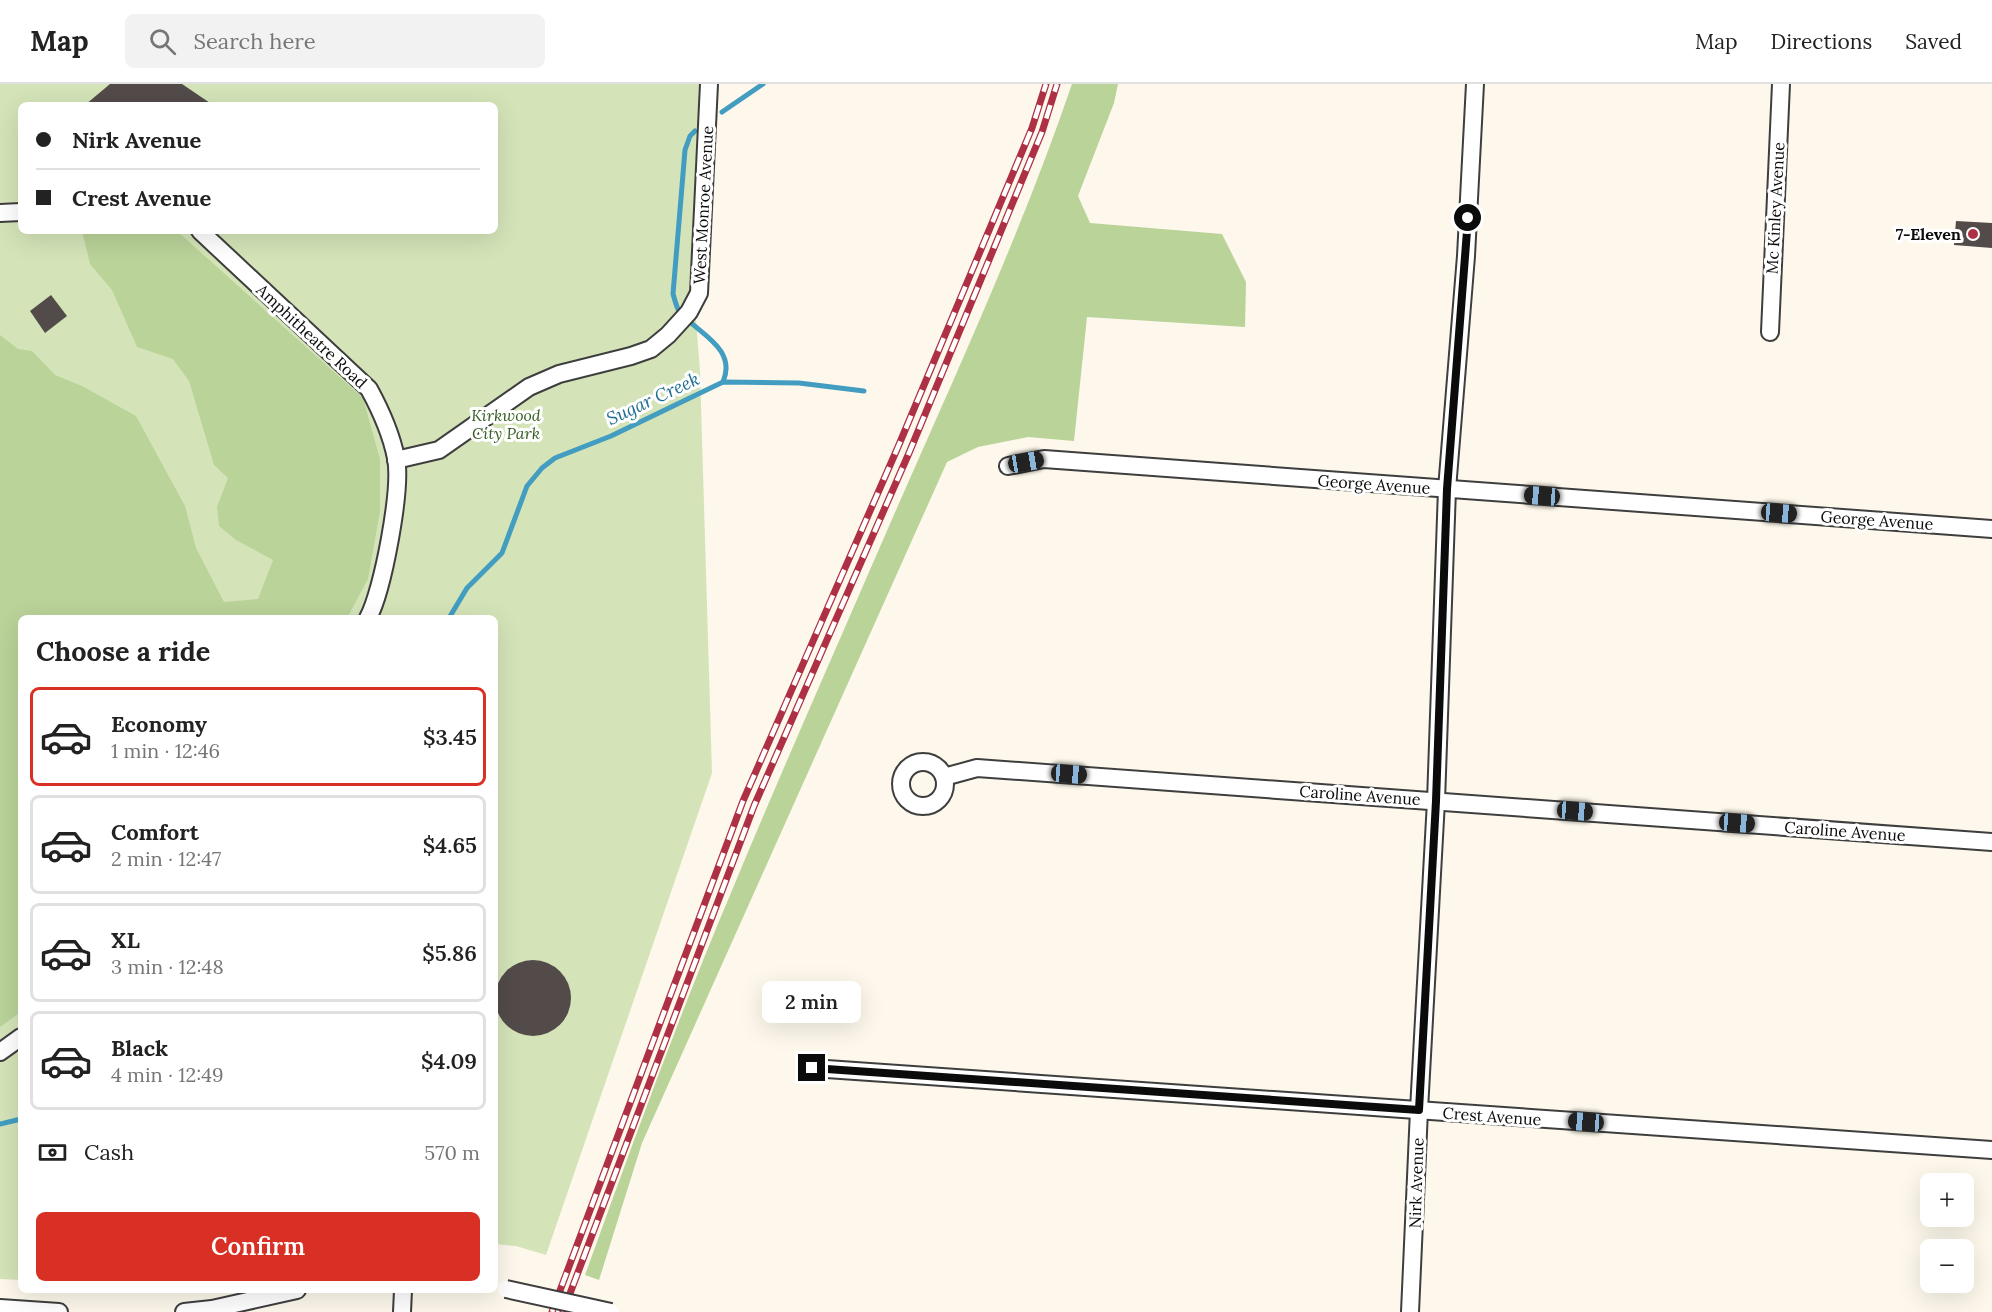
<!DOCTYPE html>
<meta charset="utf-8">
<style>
:root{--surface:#fff;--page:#f2f2f2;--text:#222;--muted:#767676;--line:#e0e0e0;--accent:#d93025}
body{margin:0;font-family:Lora,serif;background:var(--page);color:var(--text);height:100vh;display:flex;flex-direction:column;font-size:22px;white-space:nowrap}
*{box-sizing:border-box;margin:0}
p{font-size:20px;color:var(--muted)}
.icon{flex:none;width:33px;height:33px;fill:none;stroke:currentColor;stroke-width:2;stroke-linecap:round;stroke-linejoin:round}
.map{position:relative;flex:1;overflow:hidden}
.details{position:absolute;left:18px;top:531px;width:480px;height:678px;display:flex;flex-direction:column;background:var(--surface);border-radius:9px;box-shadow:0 6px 24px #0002}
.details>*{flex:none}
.top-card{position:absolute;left:18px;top:18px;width:480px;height:132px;border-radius:9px;box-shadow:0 6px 24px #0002;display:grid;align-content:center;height:132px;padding:0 18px;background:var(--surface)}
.buttons{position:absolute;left:1920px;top:1089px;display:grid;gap:12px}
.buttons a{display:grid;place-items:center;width:54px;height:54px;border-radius:9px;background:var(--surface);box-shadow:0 6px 24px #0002;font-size:30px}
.end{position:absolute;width:27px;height:27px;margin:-14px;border:8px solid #0b0b0b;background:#fff;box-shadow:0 0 0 3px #fff}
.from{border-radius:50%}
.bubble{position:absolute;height:42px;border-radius:9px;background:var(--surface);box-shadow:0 6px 24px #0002;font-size:20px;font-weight:600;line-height:42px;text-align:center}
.car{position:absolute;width:18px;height:36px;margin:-18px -9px;border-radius:8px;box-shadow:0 0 4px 2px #0007;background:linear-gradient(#222 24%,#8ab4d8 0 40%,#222 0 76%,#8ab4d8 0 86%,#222 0)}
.top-card b{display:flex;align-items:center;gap:21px;height:57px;font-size:22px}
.top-card b+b{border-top:2px solid var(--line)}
.top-card i{width:15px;height:15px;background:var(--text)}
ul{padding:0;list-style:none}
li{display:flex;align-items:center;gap:18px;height:99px;margin:0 12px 9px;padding:0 6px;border:3px solid var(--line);border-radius:9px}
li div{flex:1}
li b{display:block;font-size:22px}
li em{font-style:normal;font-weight:600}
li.current{border-color:var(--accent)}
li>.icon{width:54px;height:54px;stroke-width:1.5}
h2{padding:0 18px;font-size:27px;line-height:72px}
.pay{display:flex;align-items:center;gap:15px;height:66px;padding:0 18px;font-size:22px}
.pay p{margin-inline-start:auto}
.button{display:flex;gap:12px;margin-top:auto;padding:12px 18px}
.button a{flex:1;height:69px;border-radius:9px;background:var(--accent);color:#fff;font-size:24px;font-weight:600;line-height:69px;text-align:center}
header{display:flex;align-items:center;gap:36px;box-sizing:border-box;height:84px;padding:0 30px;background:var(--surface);border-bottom:2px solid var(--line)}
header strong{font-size:28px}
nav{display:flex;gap:33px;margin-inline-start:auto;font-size:21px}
.search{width:420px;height:54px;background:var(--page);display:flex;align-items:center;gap:15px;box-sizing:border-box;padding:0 21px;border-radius:9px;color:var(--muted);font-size:22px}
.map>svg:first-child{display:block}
</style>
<header>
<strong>Map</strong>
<div class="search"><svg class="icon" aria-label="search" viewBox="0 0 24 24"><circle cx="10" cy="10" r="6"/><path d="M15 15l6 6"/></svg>Search here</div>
<nav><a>Map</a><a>Directions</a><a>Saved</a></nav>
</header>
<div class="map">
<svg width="1992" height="1228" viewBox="0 0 1992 1228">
<rect width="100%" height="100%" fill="#fdf8eb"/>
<path fill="#d4e4b8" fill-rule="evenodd" d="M0,0H700L693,198L700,287L712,689L546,1171L516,1162L495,1160V534H21V1196L0,1195ZM21,21H495V147H21Z"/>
<g fill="#bad399">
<path d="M1072,0H1118L1114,19L1078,112L1090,139L1222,150L1246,198L1245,243L1087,233L1074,357L1028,353L978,363L947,378L642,1059L599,1196L585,1191C632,1061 679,931 733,804C779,693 828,583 876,472C944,315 1017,161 1072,0Z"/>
<polygon points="82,147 177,147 363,314 380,375 380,427 368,495 347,534 21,534 21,928 0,943 0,251 18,265 32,267 55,291 82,302 136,332 185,422 196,464 224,518 258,515 273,476 236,456 219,442 217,423 228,394 214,381 189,297 173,275 137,263 112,206 90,180"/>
</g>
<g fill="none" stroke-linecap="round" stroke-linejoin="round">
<g stroke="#429dc0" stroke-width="5">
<polyline points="722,28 763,0"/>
<path d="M695,47L690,52L685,66L673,210C675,216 676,222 679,227C695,248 738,263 723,298"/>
<polyline points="449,534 467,504 502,469 527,402 542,384 555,374 611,352 723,298 799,299 864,307"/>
<polyline points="0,1040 21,1035"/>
</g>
</g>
<g fill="#534b49">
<polygon points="110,0 182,0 213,21 85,21"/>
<polygon points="1956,137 1992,139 1992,164 1954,161"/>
<polygon points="51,211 67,232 45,249 30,227"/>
<circle cx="533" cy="914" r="38"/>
</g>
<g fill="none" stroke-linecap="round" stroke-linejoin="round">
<defs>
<g id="minor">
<polyline points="0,129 21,128"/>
<path d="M200,147L369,305C381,327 391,349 396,374C402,405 383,506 368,534"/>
<polyline points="1770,248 1781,0"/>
<polyline points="396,376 439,366 529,303 559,290 631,272 651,265 668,251 689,228 699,209 709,0"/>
<polyline points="1008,382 1044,375 1992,445"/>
<circle cx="923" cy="700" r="22"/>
<polyline points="944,693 977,684 1992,758"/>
<polyline points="0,968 21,953"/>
<polyline points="812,984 1992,1066"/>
<polyline points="0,1224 59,1228"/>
<polyline points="184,1228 212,1225 297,1206"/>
<polyline points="402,1228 403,1206"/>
<polyline points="1410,1228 1419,1026 1436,717 1447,405 1466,172 1475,0"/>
</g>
</defs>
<use href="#minor" stroke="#3e3e3e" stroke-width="20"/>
<use href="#minor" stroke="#fff" stroke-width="16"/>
<defs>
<g id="rail">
<polyline points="552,1228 743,717 898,363 1032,44 1046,0"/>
<polyline points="563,1228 754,722 909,369 1042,48 1057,0"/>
</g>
</defs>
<use href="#rail" stroke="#ae3045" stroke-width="7"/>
<use href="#rail" stroke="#fff" stroke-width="4.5" stroke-dasharray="14" stroke-linecap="butt"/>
<defs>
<polyline id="minor-bridge" points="506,1205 611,1228"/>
</defs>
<use href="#minor-bridge" stroke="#3e3e3e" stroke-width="20" stroke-linecap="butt"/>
<use href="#minor-bridge" stroke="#fff" stroke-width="16"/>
</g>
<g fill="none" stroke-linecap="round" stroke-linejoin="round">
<polyline stroke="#0b0b0b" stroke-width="8" points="812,984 1419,1026 1436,717 1447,405 1468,134"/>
</g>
<circle fill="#ae3045" stroke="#fff" stroke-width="2" cx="1973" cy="150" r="6"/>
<g text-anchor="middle" stroke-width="6" stroke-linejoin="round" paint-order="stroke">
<g font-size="16" fill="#0b0b0b" stroke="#fff">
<text transform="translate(703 121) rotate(-87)" y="6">West Monroe Avenue</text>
<text transform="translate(1775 124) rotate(-87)" y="6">Mc Kinley Avenue</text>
<text transform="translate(312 252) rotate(43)" y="6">Amphitheatre Road</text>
<text transform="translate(1374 400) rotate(4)" y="6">George Avenue</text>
<text transform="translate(1877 436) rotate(4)" y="6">George Avenue</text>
<text transform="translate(1360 711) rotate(4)" y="6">Caroline Avenue</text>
<text transform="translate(1845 747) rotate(4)" y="6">Caroline Avenue</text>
<text transform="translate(1492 1032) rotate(4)" y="6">Crest Avenue</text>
<text transform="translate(1416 1099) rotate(-88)" y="6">Nirk Avenue</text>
</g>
<g font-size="16" font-weight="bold" fill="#0b0b0b" stroke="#fff" text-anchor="end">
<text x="1961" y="156">7-Eleven</text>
</g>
<g font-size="16" font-style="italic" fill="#355c22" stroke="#fff">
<text x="506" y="337">Kirkwood<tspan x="506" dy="18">City Park</tspan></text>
</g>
<g font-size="18" font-style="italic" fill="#216d91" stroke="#fff">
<text transform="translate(653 315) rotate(-25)" y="6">Sugar Creek</text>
</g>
</g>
</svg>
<div class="buttons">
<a>+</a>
<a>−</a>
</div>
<i class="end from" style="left:1468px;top:134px"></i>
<i class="end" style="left:812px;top:984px"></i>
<div class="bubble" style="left:762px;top:897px;width:99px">2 min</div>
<i class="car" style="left:1026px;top:378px;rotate:80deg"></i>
<i class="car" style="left:1542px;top:412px;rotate:274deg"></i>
<i class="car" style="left:1779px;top:429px;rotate:94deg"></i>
<i class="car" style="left:1069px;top:690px;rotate:94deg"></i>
<i class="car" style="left:1575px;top:727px;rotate:94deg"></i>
<i class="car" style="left:1737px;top:739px;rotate:94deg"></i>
<i class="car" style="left:1586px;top:1038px;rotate:274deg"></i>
<div class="top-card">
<b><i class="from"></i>Nirk Avenue</b>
<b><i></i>Crest Avenue</b>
</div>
<section class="details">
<h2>Choose a ride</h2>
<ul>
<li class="current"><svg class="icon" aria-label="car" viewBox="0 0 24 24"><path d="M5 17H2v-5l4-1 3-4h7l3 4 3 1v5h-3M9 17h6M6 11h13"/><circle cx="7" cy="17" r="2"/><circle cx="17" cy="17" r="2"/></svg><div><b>Economy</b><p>1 min · 12:46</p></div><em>$3.45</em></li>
<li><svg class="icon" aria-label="car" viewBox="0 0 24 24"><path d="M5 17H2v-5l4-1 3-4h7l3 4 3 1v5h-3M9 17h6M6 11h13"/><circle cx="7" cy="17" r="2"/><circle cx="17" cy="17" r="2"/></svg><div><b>Comfort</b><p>2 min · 12:47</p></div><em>$4.65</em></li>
<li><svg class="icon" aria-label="car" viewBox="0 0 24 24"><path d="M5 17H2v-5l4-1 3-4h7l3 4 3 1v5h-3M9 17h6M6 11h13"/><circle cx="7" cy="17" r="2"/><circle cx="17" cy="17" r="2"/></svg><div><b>XL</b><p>3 min · 12:48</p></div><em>$5.86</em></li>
<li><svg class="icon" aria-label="car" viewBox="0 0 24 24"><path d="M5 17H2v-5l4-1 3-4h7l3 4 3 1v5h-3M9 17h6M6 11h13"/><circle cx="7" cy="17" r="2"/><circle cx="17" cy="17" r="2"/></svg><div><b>Black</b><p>4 min · 12:49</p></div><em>$4.09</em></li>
</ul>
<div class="pay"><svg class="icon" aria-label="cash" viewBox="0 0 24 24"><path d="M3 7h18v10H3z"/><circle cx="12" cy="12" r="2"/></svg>Cash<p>570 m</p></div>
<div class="button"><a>Confirm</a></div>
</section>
</div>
